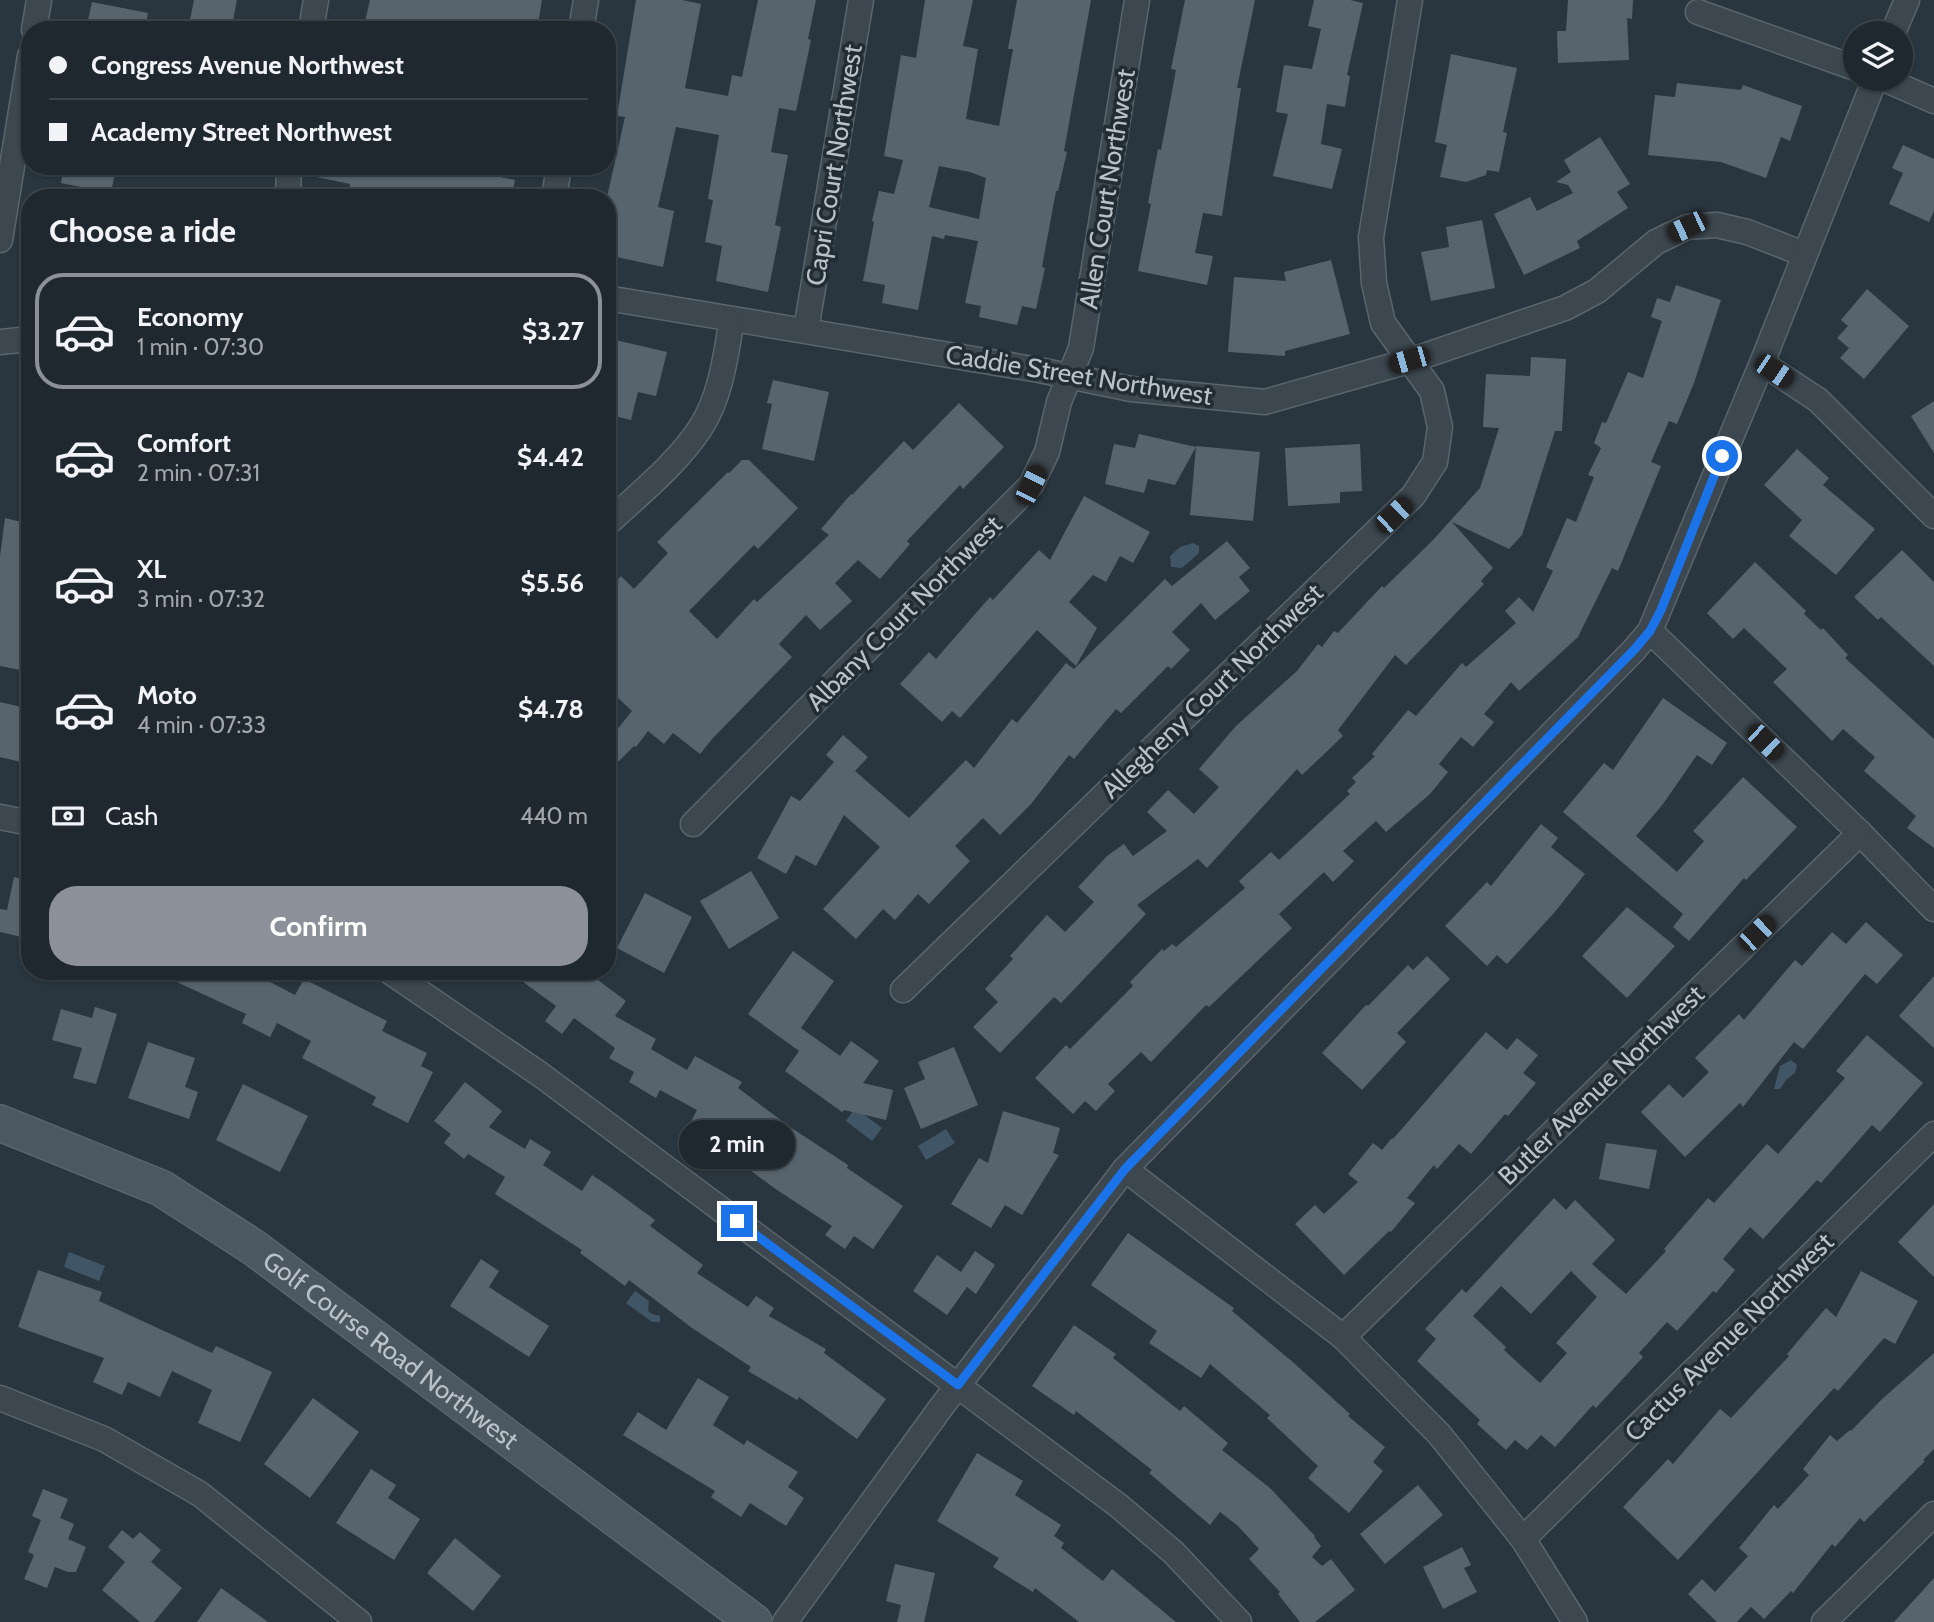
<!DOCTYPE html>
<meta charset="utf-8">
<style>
:root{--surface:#1f282f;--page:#2c343b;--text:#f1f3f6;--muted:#a1a6aa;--line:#3c444b;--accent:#8c9099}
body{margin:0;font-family:Cabin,sans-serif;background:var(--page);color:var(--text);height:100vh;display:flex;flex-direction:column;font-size:26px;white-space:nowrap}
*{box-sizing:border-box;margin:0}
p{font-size:23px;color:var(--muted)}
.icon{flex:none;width:38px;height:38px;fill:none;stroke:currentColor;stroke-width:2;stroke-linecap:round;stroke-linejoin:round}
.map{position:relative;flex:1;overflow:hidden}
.drawer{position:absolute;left:21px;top:189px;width:595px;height:791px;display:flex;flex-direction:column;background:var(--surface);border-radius:28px;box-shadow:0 2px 5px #0004,0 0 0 2px var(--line)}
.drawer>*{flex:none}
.banner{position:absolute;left:21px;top:21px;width:595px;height:154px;border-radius:28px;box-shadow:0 2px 5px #0004,0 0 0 2px var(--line);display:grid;align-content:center;height:154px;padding:0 28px;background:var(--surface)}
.buttons{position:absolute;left:1843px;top:21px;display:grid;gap:14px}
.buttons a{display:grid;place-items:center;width:70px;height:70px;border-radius:50%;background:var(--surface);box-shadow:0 2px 5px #0004,0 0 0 2px var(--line);font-size:35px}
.end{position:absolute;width:32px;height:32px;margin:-16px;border:9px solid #1a73e8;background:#fff;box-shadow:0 0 0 4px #fff}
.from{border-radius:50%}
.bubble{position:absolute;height:49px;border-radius:24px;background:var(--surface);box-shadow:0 2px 5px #0004,0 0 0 2px var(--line);font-size:23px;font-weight:700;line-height:49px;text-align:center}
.car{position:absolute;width:21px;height:42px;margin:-21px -10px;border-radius:9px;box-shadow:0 0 5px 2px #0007;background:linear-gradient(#222 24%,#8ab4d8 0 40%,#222 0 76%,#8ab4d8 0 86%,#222 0)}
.banner b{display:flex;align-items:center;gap:24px;height:66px;font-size:26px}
.banner b+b{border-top:2px solid var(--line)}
.banner i{width:18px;height:18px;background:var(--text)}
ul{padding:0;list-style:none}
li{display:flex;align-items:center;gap:21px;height:116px;margin:0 14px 10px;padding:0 14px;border:4px solid transparent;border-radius:28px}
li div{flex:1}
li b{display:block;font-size:26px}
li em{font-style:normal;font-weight:700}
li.active{border-color:var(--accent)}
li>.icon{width:63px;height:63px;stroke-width:1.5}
h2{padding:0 28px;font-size:32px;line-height:84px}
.pay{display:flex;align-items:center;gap:18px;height:77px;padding:0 28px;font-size:26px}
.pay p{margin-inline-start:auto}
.primary-button{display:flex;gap:14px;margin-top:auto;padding:14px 28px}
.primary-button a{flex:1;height:80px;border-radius:28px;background:var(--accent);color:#fff;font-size:28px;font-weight:700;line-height:80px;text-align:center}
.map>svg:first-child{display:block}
</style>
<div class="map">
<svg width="1934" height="1622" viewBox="0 0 1934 1622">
<rect width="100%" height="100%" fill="#29363f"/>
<g fill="#405666">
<polygon points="1193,543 1199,546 1199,553 1182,568 1171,567 1170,556 1180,547"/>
<polygon points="1791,1060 1797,1065 1795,1073 1786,1080 1780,1089 1774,1089 1780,1066"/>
<polygon points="855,1108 882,1128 872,1141 846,1121"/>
<polygon points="946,1129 955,1143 926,1160 918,1146"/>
<polygon points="69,1252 105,1266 99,1281 64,1267"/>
<polygon points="635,1291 649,1301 648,1311 652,1314 660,1316 660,1322 652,1322 626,1303"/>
</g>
<g fill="#57646e" fill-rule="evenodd">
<polygon points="194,0 237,0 231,30 188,30"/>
<polygon points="370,0 542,0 537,30 500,30 451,21 450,30 363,30"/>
<polygon points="636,0 682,0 701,4 685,88 728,96 732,75 742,77 758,0 816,0 808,39 811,40 796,111 779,108 771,152 788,155 775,225 781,227 768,292 716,281 722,246 705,242 713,200 708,199 719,135 676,127 658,207 674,211 663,267 612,256 618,225 607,223 607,197 625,117 617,116"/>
<path d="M925,0H973L963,46L978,49L966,119L999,126L1013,49H1008L1017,0H1091L1064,151L1067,152L1058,191H1056L1042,267L1045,268L1036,309L1022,306L1017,325L979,317L981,306L965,303L978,241L945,235L944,239L932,236L918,310L882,303L885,285L863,281L874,222L872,221L879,191L894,194L903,160L884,156L901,55L916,58ZM939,166L970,172L986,178L979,219L929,207Z"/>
<polygon points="1185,0 1255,0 1237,88 1241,88 1222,216 1203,213 1195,253 1213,256 1207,285 1138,271 1151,204 1148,203 1158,149 1161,150 1176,70 1171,69"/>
<polygon points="1314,0 1350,0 1363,3 1347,75 1350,76 1345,107 1327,104 1321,144 1342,149 1332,189 1273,176 1288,114 1276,112 1284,65 1312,69 1321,29 1308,26"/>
<polygon points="1568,0 1633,0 1632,19 1627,18 1629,60 1558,63 1557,31 1566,31"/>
<polygon points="92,2 148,13 145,30 103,30 104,23 88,20"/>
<polygon points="1451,54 1517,68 1503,132 1507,133 1499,172 1487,170 1486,175 1466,182 1440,177 1447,145 1435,142"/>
<polygon points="1677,83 1741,90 1743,85 1802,106 1790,141 1781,137 1766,178 1721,162 1648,155 1655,95 1675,97"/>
<polygon points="1600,137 1630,184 1617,192 1628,208 1577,241 1580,248 1524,275 1494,214 1530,197 1537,211 1573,193 1568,185 1556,182 1571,172 1564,160"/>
<polygon points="1903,145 1934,159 1934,211 1929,222 1889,204 1903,173 1892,168"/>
<polygon points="64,166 116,166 111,193 61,183"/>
<polygon points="308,166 450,166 515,180 511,198 348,198 350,184 307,175"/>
<polygon points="1482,220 1495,288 1431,301 1421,252 1449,247 1446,227"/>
<polygon points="1331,260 1350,334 1285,351 1285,356 1228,352 1234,277 1286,281 1284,272"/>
<polygon points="1676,285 1721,300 1694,383 1677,424 1669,421 1651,462 1661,466 1618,571 1612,568 1578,637 1519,691 1511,682 1484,714 1494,722 1473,747 1461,737 1439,764 1448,772 1430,794 1386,832 1376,821 1343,851 1354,861 1333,882 1324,872 1279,914 1292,928 1209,1007 1206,1005 1151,1062 1141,1052 1108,1084 1115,1091 1096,1111 1085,1101 1073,1114 1035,1078 1066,1045 1070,1049 1133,986 1130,982 1162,949 1164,951 1172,944 1176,947 1245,888 1239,881 1271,852 1279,860 1350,794 1347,791 1356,782 1352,778 1375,756 1372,754 1408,710 1416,716 1462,663 1466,667 1516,623 1505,611 1519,597 1533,612 1553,571 1546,567 1567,518 1576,522 1594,477 1588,475 1601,448 1594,443 1602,422 1606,423 1628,372 1643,378 1662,321 1651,317 1657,298 1670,302"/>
<polygon points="1867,289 1909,326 1864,379 1840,358 1849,348 1837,338 1848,326 1841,320"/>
<polygon points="607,338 667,352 656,396 638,392 631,420 607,414"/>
<polygon points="1531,357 1566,359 1562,431 1555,431 1522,535 1509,549 1452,522 1493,568 1481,581 1484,584 1406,665 1395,655 1338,730 1343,736 1302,775 1297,769 1207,868 1198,859 1137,905 1146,914 1061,1003 1054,997 1000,1053 973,1027 998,1002 985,989 1013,959 1010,956 1047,915 1065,932 1094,902 1078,887 1107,856 1124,844 1133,856 1167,831 1147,812 1168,790 1194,814 1219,787 1199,769 1236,726 1297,671 1318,644 1322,647 1334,631 1338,633 1382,586 1384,588 1432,541 1480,488 1499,428 1483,427 1486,374 1530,376"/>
<polygon points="773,380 829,392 814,461 762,449 772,404 767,403"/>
<polygon points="1934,401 1934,453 1911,416"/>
<polygon points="959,403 1004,447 963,489 960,485 907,541 910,544 880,579 858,560 835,583 852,601 820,630 806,615 779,644 792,657 713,738 700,754 673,733 664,744 648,731 636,747 634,746 607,773 607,742 632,711 607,688 607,591 621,576 634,589 668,553 657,542 728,472 729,473 742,460 749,460 798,508 758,549 754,545 689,611 717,639 754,599 757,602 829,535 821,529 851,494 852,495 904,441 913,450"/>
<polygon points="1139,434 1196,447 1175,485 1148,479 1144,493 1105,484 1114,444 1135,448"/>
<polygon points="1360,444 1362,491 1340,492 1340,503 1288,506 1285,448"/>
<polygon points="1196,446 1260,452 1253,521 1190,515"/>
<polygon points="1797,449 1829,478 1823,485 1875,529 1836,575 1789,536 1802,520 1764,485"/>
<polygon points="1084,496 1150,532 1133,563 1120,556 1106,582 1093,575 1069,602 1097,628 1076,666 1037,630 960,718 952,711 942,722 900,684 929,652 936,659 990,597 993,600 1039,550 1050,560"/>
<polygon points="5,518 30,524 30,672 0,666 0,557"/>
<polygon points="1227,541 1250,568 1239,577 1250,591 1215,620 1201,603 1172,632 1190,650 1171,669 1168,666 1121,713 1116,709 1074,759 1069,755 1031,804 1000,835 983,818 955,846 970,861 929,904 918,894 895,920 883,909 856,939 823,909 880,847 844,815 816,866 796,855 786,874 757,858 791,796 800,801 834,762 826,755 843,735 868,757 855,771 909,818 966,760 974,768 1012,719 1017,723 1066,663 1074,669 1165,579 1172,586"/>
<polygon points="1902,550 1934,582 1934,666 1881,617 1878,620 1854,597"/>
<polygon points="1755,562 1806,611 1804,614 1821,630 1823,628 1848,655 1845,658 1934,739 1934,848 1907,828 1916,816 1864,771 1875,757 1843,729 1832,741 1773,682 1787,669 1744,628 1733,639 1707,613"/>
<polygon points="1663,698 1727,743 1712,765 1697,755 1663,804 1636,836 1677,872 1704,841 1693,831 1743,777 1797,827 1746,880 1744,878 1689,941 1673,927 1683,914 1563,812 1604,763 1613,770"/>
<polygon points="0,702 30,709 30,764 0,757"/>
<polygon points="1541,824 1558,838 1551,847 1585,874 1554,913 1507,964 1497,955 1487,966 1445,926 1487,882 1491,886"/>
<polygon points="751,871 779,918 729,949 700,901"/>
<polygon points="14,877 30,881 30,939 0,932 0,909 7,910"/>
<polygon points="645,893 692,917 664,973 617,948"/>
<polygon points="1627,907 1675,946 1627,998 1582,956"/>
<polygon points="1866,922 1903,955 1877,984 1865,974 1803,1049 1794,1042 1743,1107 1740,1103 1685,1157 1641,1112 1669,1084 1683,1098 1709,1072 1695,1058 1739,1014 1744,1020 1795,960 1802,966 1832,932 1846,944"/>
<polygon points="793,951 834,981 801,1028 840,1056 851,1041 879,1061 863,1083 893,1090 886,1120 844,1110 842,1112 785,1071 799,1051 748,1014"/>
<polygon points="1427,956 1450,979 1397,1033 1406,1042 1362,1090 1322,1053 1366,1005 1368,1006 1408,965 1413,970"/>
<polygon points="153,971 249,971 295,995 304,979 387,1021 382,1031 427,1053 421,1066 433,1072 408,1123 372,1105 376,1097 302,1058 311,1041 277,1023 270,1037 242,1023 246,1014"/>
<polygon points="508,971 586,971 626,1001 615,1016 656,1039 651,1049 687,1070 695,1056 742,1082 738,1088 790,1127 848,1165 847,1168 903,1206 873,1249 854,1236 845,1249 825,1235 832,1226 777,1190 740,1163 747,1153 716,1130 711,1138 689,1126 697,1110 660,1090 656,1098 629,1082 634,1072 609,1058 615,1048 574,1018 562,1034 545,1021 556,1006"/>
<polygon points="1934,976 1934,1048 1899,1016"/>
<polygon points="95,1007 117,1014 96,1084 73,1078 82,1048 52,1040 61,1009 92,1018"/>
<polygon points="1486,1032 1507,1050 1517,1038 1538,1055 1523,1073 1536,1083 1508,1116 1505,1114 1471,1154 1459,1144 1437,1169 1434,1165 1407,1198 1415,1203 1391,1232 1389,1231 1344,1275 1295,1224 1315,1205 1324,1214 1358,1182 1348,1174 1373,1143 1382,1150 1392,1138 1393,1139"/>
<path d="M1867,1035L1923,1083L1880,1132L1872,1125L1821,1183L1817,1180L1763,1239L1750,1227L1723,1259L1735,1270L1716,1293L1713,1291L1677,1331L1667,1322L1639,1353L1643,1357L1596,1408L1593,1405L1555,1447L1541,1435L1527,1450L1515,1440L1506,1450L1477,1424L1480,1420L1417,1361L1436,1339L1425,1329L1462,1289L1466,1293L1554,1198L1566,1210L1575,1200L1615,1240L1592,1264L1626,1294L1666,1251L1664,1249L1708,1198L1714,1203L1767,1144L1778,1154L1845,1078L1836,1071ZM1571,1271L1597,1297L1556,1343L1567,1353L1540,1383L1504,1350L1506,1347L1473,1316L1501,1286L1531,1314Z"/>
<polygon points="148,1042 195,1058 185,1087 198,1092 189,1119 128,1098"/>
<polygon points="954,1047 978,1105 921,1129 904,1088 925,1079 918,1062"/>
<polygon points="465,1082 502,1111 489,1127 525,1149 530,1139 551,1152 543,1165 582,1191 592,1175 610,1187 655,1220 650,1226 703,1265 697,1273 748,1307 756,1296 774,1308 769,1316 826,1349 824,1353 886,1399 857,1439 799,1397 797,1400 748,1371 751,1367 692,1328 629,1280 625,1286 580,1253 582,1250 495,1194 505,1177 468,1154 464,1159 444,1143 451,1134 434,1121"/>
<polygon points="243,1084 308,1116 280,1172 216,1140"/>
<polygon points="1003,1111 1060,1128 1053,1153 1059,1155 1022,1215 1005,1205 991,1228 951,1204 979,1158 988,1163"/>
<polygon points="1606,1143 1657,1150 1649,1189 1599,1179"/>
<polygon points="1934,1204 1934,1277 1898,1242"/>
<polygon points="1128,1233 1234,1308 1232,1311 1295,1364 1350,1414 1348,1416 1385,1447 1373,1462 1383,1471 1349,1513 1308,1478 1318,1466 1267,1418 1270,1415 1210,1364 1201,1378 1149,1343 1157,1331 1091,1285"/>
<polygon points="975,1251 995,1265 976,1294 967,1287 947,1315 913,1291 937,1255 961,1272"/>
<polygon points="481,1259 499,1271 489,1287 549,1326 529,1357 450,1306"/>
<polygon points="38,1270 102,1292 99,1301 212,1353 216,1346 272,1372 240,1442 198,1423 212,1390 172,1371 160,1397 128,1382 122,1395 93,1382 104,1358 18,1327"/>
<polygon points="1861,1271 1918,1301 1895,1344 1884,1338 1838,1391 1834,1388 1678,1560 1623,1507 1668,1459 1673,1464 1720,1409 1731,1418 1789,1356 1787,1354 1826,1308 1836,1317"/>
<polygon points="1074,1325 1116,1354 1113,1358 1180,1411 1184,1406 1228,1443 1222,1450 1270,1488 1315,1536 1314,1537 1321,1546 1312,1557 1322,1566 1331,1559 1355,1590 1315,1622 1300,1622 1278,1594 1280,1592 1249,1559 1259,1549 1238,1526 1220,1512 1210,1525 1149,1473 1152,1470 1076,1411 1074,1415 1032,1386"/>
<polygon points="1934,1353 1934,1449 1923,1460 1925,1461 1864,1522 1860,1518 1835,1547 1832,1544 1793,1593 1791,1591 1764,1619 1751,1607 1737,1622 1717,1622 1688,1594 1702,1579 1715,1592 1748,1556 1739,1548 1774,1505 1778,1509 1809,1475 1803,1469 1830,1435 1837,1441 1850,1430 1851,1431 1881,1400"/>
<polygon points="698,1378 729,1397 713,1425 744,1445 747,1440 798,1472 788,1487 804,1498 786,1526 750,1503 741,1517 711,1497 715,1491 623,1435 638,1412 666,1430"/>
<polygon points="313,1398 359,1432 310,1498 264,1464"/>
<polygon points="977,1453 1023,1481 1015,1495 1061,1525 1054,1536 1064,1543 1061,1548 1103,1581 1112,1569 1176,1622 1079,1622 1035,1588 1033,1592 993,1567 999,1558 937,1521"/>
<polygon points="371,1469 396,1485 388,1498 420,1519 394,1560 336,1523"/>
<polygon points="1418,1485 1443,1515 1385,1564 1360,1534"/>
<polygon points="43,1489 68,1499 60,1518 74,1524 68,1539 86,1547 76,1572 68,1572 55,1567 47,1588 24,1579 34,1555 28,1552 41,1520 32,1516"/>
<polygon points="122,1530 133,1539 140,1532 161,1550 151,1562 182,1588 154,1622 140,1622 102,1590 125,1562 108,1547"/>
<polygon points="455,1538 501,1576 473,1611 427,1573"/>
<polygon points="1462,1547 1471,1565 1464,1568 1477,1592 1443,1609 1423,1567"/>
<polygon points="895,1564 935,1573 924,1622 897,1622 901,1605 886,1601"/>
<polygon points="1934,1578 1934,1622 1894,1622"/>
<polygon points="221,1588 268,1622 197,1622"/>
</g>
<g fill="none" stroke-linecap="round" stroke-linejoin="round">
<defs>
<g id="street">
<polyline points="1698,12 1855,68"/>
<polyline points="34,30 39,0"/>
<polyline points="311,30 316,0"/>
<polyline points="581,30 586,0"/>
<polyline points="1893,33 1907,0"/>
<polyline points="1884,79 1934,101"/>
<polyline points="288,198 289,166"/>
<polyline points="554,198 559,166"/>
<polyline points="0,240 30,56"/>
<polyline points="607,298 1039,370 1131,389 1265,402 1409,361 1565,308 1597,291 1656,242 1687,227 1717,225 1747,232 1804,254"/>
<polyline points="806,330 861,0"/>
<polyline points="0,342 30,339"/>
<polyline points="1762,363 1818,400 1934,516"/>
<path d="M607,524C639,494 677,464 701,427C721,396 726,354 732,319"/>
<polyline points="1650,631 1860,833 1934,909"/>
<polyline points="0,817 30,823"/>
<polyline points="693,824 1031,485 1047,452 1059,402 1081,348 1137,0"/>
<polyline points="389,971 541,1075 1119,1506 1174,1553 1239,1622"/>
<polyline points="903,990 1413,496 1435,462 1440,427 1432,391 1383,323 1374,283 1371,237 1410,0"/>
<polyline points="1125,1169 1343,1337 1439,1434 1523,1539 1575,1622"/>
<polyline points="1343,1337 1860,833"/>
<polyline points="0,1398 104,1439 200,1494 359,1622"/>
<polyline points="1523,1539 1934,1134"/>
<polyline points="785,1622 942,1406 1125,1169 1634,650 1650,631 1762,363 1875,79"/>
<polyline points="1824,1622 1934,1514"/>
</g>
<g id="secondary">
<path id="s1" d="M0,1123L161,1188L253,1247L754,1622"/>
</g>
</defs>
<use href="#street" stroke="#5a656c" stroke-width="27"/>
<use href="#secondary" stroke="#5a656c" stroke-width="38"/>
<use href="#street" stroke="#3c474f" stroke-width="24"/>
<use href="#secondary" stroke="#4b5761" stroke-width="35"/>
</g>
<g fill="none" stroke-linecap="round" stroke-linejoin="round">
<polyline stroke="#1a73e8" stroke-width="9" points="737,1221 958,1385 1125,1169 1634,650 1650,631 1661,610 1722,456"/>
</g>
<g text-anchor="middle" stroke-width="7" stroke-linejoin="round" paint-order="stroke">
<g font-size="26" fill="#b9c2c9" stroke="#212c34">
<text transform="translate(834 165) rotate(-81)" y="9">Capri Court Northwest</text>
<text transform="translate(1107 189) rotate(-81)" y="9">Allen Court Northwest</text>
<text transform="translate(1079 375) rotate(9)" y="9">Caddie Street Northwest</text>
<text transform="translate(904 613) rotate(-45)" y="9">Albany Court Northwest</text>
<text transform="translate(1212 691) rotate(-44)" y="9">Allegheny Court Northwest</text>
<text transform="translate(1601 1085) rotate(-44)" y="9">Butler Avenue Northwest</text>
<text transform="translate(1729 1337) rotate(-45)" y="9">Cactus Avenue Northwest</text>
<text dy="9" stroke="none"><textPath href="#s1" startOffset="455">Golf Course Road Northwest</textPath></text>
</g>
</g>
</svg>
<div class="buttons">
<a><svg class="icon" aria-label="layers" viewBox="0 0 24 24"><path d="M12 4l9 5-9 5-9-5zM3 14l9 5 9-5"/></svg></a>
</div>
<i class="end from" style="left:1722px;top:456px"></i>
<i class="end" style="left:737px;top:1221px"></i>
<div class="bubble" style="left:679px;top:1120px;width:116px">2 min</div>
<i class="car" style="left:1687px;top:227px;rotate:244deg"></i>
<i class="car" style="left:1409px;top:360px;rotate:254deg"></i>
<i class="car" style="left:1774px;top:371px;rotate:124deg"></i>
<i class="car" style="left:1031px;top:485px;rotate:26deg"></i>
<i class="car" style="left:1394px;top:515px;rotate:46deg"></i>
<i class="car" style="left:1765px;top:742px;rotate:134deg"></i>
<i class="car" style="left:1757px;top:933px;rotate:46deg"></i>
<div class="banner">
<b><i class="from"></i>Congress Avenue Northwest</b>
<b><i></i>Academy Street Northwest</b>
</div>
<section class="drawer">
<h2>Choose a ride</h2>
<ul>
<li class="active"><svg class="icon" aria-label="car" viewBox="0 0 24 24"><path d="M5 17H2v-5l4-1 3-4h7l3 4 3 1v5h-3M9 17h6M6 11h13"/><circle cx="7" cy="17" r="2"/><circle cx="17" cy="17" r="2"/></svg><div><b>Economy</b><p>1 min · 07:30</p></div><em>$3.27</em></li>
<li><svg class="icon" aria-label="car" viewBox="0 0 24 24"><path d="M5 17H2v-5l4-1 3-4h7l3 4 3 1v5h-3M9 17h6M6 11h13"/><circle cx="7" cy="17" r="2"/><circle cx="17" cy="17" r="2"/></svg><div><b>Comfort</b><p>2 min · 07:31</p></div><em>$4.42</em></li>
<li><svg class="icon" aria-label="car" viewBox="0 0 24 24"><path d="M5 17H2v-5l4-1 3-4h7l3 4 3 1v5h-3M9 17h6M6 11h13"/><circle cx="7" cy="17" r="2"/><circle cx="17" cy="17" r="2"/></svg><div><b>XL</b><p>3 min · 07:32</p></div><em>$5.56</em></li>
<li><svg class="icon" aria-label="car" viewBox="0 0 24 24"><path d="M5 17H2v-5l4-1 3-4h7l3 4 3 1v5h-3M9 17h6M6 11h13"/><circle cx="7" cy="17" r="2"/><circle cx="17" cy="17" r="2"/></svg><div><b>Moto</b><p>4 min · 07:33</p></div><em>$4.78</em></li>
</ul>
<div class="pay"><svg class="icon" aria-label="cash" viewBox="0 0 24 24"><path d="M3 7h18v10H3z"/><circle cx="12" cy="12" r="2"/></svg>Cash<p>440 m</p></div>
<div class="primary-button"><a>Confirm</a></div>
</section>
</div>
